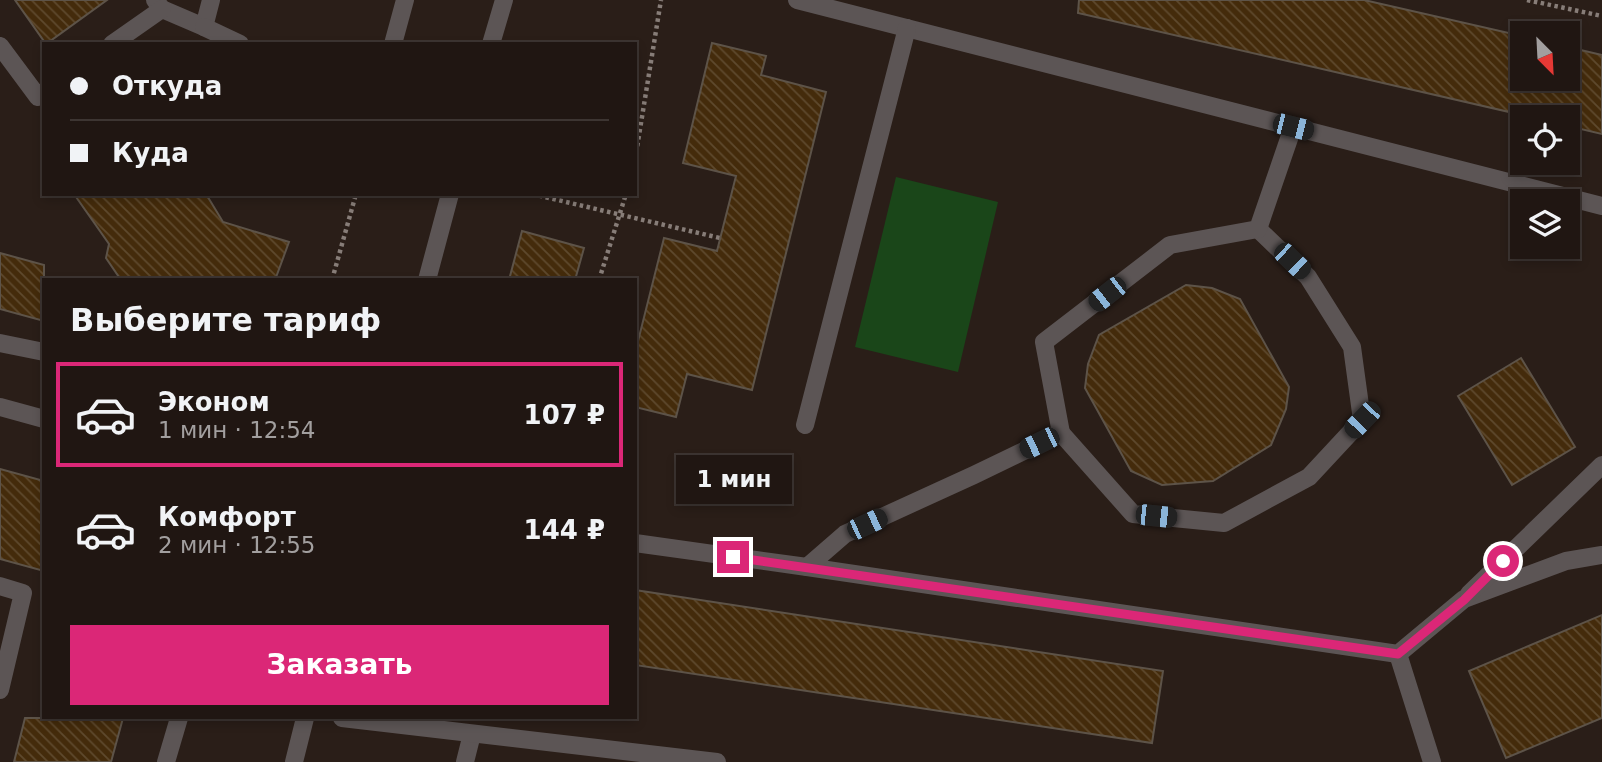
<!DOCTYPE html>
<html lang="ru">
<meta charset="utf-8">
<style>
:root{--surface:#201612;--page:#281f1b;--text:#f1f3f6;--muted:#a29f9f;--line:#3d3532;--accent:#db2777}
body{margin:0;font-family:"DejaVu Sans",sans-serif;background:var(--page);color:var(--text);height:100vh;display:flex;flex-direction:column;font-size:26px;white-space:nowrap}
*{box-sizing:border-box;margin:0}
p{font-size:23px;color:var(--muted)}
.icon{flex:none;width:38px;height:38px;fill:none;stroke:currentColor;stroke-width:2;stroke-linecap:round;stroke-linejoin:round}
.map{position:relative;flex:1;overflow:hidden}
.sheet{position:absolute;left:42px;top:278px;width:595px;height:441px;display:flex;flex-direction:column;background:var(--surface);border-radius:0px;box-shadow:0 4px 10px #0003,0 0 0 2px var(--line)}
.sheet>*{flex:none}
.hud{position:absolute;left:42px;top:42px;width:595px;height:154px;border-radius:0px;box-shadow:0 4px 10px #0003,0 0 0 2px var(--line);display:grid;align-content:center;height:154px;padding:0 28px;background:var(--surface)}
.needle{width:46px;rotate:156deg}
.buttons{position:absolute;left:1510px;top:21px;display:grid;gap:14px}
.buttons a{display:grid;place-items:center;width:70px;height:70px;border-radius:0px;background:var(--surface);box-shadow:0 4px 10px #0003,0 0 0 2px var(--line);font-size:35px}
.end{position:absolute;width:32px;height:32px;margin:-16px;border:9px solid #db2777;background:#fff;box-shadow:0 0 0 4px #fff}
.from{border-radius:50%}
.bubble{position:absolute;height:49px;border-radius:0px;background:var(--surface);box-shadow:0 4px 10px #0003,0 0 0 2px var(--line);font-size:23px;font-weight:700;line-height:49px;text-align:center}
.car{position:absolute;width:21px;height:42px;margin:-21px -10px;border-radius:9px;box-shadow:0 0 5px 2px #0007;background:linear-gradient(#222 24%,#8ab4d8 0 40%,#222 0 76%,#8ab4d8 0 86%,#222 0)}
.hud b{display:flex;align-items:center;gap:24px;height:66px;font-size:26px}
.hud b+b{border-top:2px solid var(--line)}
.hud i{width:18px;height:18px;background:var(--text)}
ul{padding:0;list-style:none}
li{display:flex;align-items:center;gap:21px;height:105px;margin:0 14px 10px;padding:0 14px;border:4px solid transparent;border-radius:0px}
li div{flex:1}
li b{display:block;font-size:26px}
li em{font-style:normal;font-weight:700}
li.current{border-color:var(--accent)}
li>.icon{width:63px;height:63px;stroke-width:1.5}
h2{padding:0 28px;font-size:32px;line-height:84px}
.button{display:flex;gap:14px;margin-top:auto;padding:14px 28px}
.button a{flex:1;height:80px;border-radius:0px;background:var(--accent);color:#fff;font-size:28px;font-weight:700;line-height:80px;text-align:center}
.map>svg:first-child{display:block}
</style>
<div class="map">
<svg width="1602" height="762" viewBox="0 0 1602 762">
<defs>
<pattern id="building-back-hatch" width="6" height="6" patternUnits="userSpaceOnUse" patternTransform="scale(1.75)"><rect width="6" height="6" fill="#442b0b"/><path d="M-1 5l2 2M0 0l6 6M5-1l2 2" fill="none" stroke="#5e492d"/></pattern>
</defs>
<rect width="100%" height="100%" fill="#2a1e18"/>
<polygon fill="#1a4619" points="896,177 998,202 958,372 855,347"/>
<g fill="url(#building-back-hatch)" stroke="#5d5348" stroke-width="2">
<polygon points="15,0 107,0 46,44"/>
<polygon points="1079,0 1364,0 1522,36 1522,79 1568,79 1568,47 1602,55 1602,134 1568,126 1568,117 1531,117 1078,13"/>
<polygon points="712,43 766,56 761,75 826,92 752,390 687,374 676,417 635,407 635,353 664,238 717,251 736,176 683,163"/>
<polygon points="74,194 206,194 223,222 289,242 275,280 121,280 106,258 109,244"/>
<polygon points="522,231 584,248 575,280 509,280"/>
<polygon points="0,253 44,265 44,321 0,309"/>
<polygon points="1186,285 1212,288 1240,299 1289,387 1286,409 1271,445 1213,481 1162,485 1131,471 1085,388 1088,364 1099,335"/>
<polygon points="1521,358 1575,447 1512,485 1458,396"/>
<polygon points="0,469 44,481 44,571 0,559"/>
<polygon points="635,590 1163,671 1152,743 635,665"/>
<polygon points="1602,615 1602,718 1506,758 1469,671"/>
<polygon points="25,718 123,718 111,762 14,762"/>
</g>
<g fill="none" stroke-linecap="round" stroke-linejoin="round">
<g stroke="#877d78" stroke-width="4.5" stroke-dasharray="3.5 3.5" stroke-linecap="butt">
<polyline points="1527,0 1602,16"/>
<polyline points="635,160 661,0"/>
<polyline points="532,194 720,238"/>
<polyline points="332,280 356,194"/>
<polyline points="599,280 626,194"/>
</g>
<g stroke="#5c5555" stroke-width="18">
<polyline points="155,0 162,9 204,27 211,0"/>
<polyline points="797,0 1602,206"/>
<polyline points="204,27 240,44"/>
<polyline points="112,44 162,9"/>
<polyline points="393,44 405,0"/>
<polyline points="0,46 38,97 44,92"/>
<polyline points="0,343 44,352"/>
<polyline points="0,407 44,419"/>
<polyline points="805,425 907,28"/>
<polyline points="1061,433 1133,514 1224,523 1309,477 1362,420 1352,347 1308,277 1258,229"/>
<polyline points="635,543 807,567 1398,654 1464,599 1566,561 1602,555"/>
<polyline points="807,567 845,534 974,475 1061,433 1044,342 1170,245 1258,229 1293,127"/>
<polyline points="0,586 23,593 0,690"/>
<polyline points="1469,594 1602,465"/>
<polyline points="1398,654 1432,762"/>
<polyline points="166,762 179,718"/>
<polyline points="465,762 472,734"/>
</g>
<polyline stroke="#5c5555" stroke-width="18" points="342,718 717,762"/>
<g stroke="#5c5555" stroke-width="18">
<polyline points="491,44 504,0"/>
<polyline points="427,280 450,194"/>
<polyline points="294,762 305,718"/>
</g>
</g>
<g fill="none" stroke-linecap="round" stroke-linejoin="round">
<polyline stroke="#db2777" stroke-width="9" points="733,557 1398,654 1464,600 1503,561"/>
</g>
</svg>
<div class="buttons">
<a><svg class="needle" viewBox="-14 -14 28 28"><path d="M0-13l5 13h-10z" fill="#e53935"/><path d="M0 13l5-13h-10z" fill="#a29f9f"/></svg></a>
<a><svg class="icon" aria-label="locate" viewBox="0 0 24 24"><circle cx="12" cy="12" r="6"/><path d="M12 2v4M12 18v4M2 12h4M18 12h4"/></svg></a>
<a><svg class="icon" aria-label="layers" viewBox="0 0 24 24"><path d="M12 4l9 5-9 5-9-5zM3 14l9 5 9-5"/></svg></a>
</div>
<i class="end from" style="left:1503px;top:561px"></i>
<i class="end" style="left:733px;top:557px"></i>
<div class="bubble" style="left:676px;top:455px;width:116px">1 мин</div>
<i class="car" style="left:1293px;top:127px;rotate:104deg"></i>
<i class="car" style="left:1292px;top:261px;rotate:134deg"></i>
<i class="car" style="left:1107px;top:294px;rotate:232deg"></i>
<i class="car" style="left:1362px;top:420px;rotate:224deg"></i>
<i class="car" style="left:1039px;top:443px;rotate:244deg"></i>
<i class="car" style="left:1156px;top:516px;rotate:96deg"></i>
<i class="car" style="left:867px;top:524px;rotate:65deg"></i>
<div class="hud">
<b><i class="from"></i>Откуда</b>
<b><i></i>Куда</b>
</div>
<section class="sheet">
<h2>Выберите тариф</h2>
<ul>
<li class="current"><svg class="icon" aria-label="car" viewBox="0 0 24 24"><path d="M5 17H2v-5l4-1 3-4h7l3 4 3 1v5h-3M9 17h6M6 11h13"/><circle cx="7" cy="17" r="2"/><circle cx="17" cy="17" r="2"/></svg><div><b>Эконом</b><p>1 мин · 12:54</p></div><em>107 ₽</em></li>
<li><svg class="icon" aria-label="car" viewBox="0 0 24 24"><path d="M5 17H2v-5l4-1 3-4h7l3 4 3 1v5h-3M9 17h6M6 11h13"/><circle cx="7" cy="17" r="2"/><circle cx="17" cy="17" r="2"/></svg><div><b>Комфорт</b><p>2 мин · 12:55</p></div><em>144 ₽</em></li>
</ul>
<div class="button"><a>Заказать</a></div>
</section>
</div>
